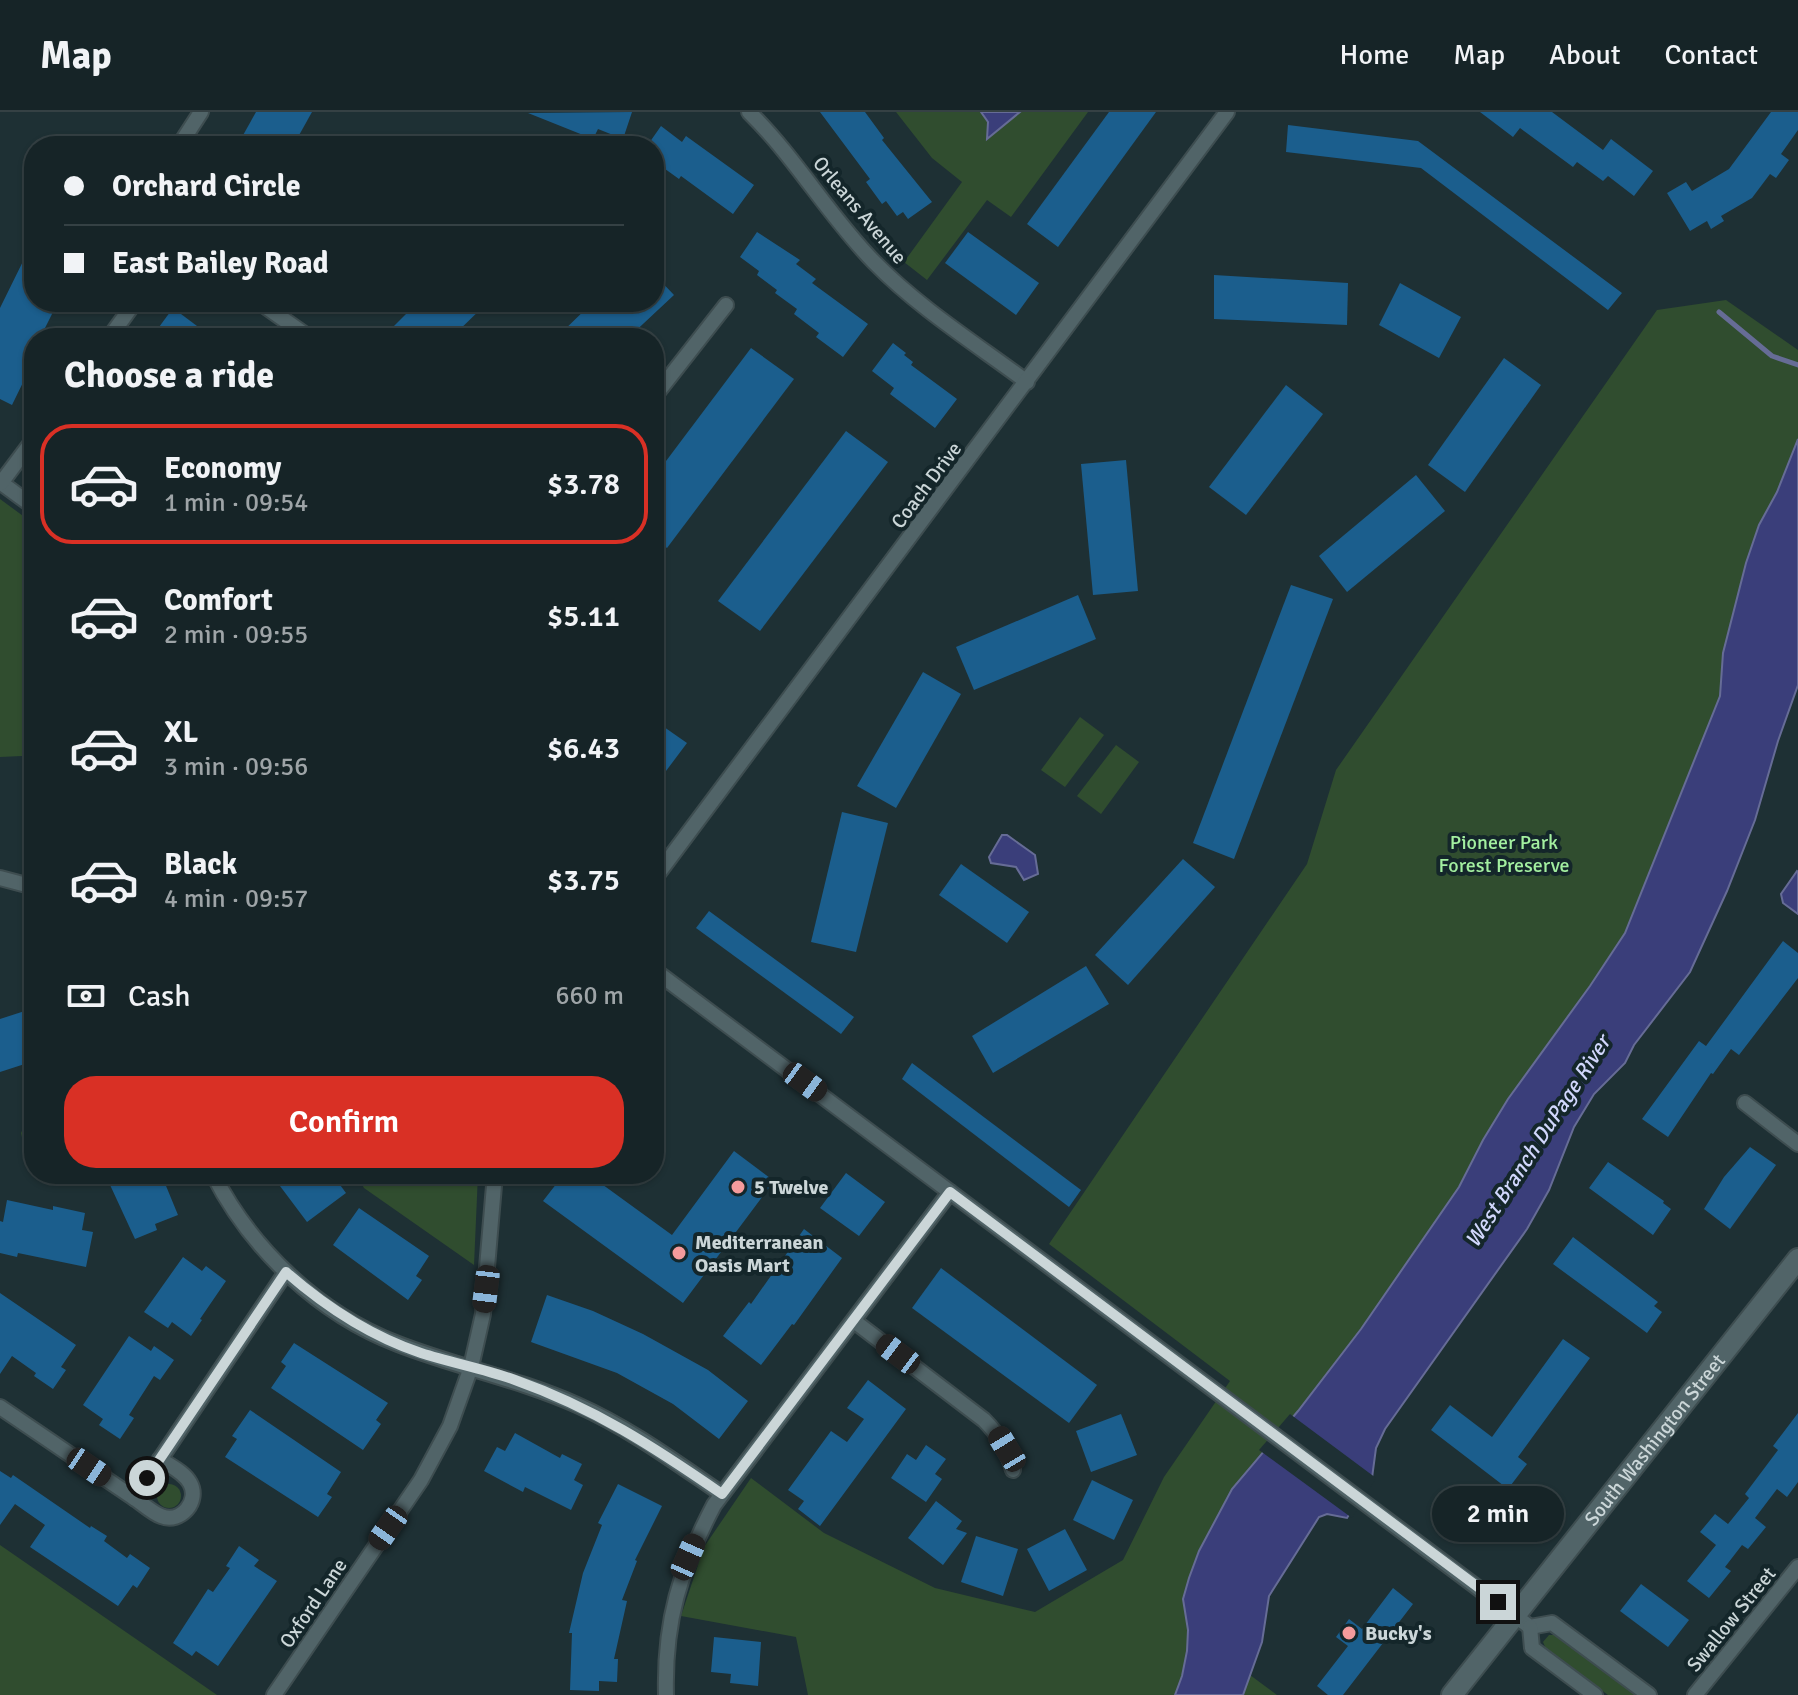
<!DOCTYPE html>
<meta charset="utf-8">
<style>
:root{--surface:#162427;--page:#233033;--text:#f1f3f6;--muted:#9ea4a7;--line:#354144;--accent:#d93025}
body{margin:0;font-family:Signika,sans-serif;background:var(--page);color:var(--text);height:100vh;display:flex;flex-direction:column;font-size:30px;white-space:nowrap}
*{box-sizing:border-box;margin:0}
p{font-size:26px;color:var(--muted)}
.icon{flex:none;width:44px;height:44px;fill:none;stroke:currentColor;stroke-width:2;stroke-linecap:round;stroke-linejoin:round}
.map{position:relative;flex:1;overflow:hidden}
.drawer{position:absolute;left:24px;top:216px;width:640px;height:856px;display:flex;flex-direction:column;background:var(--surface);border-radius:32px;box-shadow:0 2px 6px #0004,0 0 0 2px var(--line)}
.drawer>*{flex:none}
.banner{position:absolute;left:24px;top:24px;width:640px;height:176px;border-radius:32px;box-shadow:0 2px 6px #0004,0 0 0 2px var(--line);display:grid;align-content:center;height:176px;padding:0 40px;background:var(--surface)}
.end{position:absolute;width:36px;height:36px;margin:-18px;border:10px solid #cbd6d8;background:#111;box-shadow:0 0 0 4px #111}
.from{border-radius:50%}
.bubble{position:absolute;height:56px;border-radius:28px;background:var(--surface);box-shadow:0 2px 6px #0004,0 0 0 2px var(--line);font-size:26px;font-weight:600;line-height:56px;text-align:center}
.car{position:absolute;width:24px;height:48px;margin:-24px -12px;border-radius:10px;box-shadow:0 0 6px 2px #0007;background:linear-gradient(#222 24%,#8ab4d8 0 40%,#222 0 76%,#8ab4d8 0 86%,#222 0)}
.banner b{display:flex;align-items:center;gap:28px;height:76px;font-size:30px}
.banner b+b{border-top:2px solid var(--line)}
.banner i{width:20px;height:20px;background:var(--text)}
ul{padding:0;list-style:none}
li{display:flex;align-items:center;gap:24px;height:120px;margin:0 16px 12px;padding:0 24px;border:4px solid transparent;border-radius:32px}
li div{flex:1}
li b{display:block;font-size:30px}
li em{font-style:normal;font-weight:600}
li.selected{border-color:var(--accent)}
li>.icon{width:72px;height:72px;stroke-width:1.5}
h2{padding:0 40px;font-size:36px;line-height:96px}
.pay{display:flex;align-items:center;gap:20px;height:88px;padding:0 40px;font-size:30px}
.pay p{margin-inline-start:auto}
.button{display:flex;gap:16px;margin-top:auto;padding:16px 40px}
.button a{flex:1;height:92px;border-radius:32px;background:var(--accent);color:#fff;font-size:32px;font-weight:600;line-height:92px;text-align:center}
header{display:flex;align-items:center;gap:48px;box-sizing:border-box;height:112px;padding:0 40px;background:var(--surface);border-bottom:2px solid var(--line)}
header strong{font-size:38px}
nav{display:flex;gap:44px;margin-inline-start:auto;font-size:28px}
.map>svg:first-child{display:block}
</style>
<header>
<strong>Map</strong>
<nav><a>Home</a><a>Map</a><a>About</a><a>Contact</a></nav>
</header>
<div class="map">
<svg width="1798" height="1583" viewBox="0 0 1798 1583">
<rect width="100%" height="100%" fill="#1e3034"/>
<g fill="#304d2f">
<polygon points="896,0 1088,0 1011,105 987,88 927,168 904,150 962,70 932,46"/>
<polygon points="1726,188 1798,238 1798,432 1722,695 1212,1517 1250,1563 1277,1583 808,1583 796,1525 681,1504 704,1435 751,1366 824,1421 935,1476 1035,1500 1123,1448 1164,1365 1230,1269 1049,1132 1307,752 1336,658 1657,198"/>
<polygon points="0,387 34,412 34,650 22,644 0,645"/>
<polygon points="1080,605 1104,623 1065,675 1041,658"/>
<polygon points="1116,633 1139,650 1101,702 1077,684"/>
<polygon points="34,1010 34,1035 23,1030 21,1021 24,1014"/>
<polygon points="356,1062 478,1062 474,1153 364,1076"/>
<circle cx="169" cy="1384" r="12"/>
<polygon points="0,1433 217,1583 0,1583"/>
<polygon points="1549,1523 1555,1523 1636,1583 1608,1583 1546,1537 1543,1530"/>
</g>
<g fill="#3a3e7a" stroke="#666c96" stroke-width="2">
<polygon points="981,0 1020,0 987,27 988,10"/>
<polygon points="1798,327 1798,573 1778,629 1755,708 1727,779 1690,860 1634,933 1625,951 1594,982 1574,1015 1549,1078 1527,1117 1385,1317 1376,1336 1372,1366 1347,1406 1327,1402 1319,1405 1269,1484 1262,1530 1243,1583 1175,1583 1182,1564 1187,1539 1188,1518 1183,1487 1189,1466 1199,1439 1232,1377 1298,1299 1361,1217 1459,1075 1483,1028 1508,987 1590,874 1625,821 1720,584 1723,541 1746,451 1759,413 1777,380"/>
<polygon points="1002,723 1007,723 1035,743 1038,762 1024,768 1016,755 991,751 989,745"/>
<polygon points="1797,759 1798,760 1798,802 1783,791 1781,782"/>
</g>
<polygon fill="#1e3034" points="1290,1302 1376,1366 1352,1406 1259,1338"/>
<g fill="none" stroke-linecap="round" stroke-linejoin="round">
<polyline stroke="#666c96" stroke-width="5" points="1719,200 1772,244 1798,253"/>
</g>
<g fill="#1b5e8d">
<polygon points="256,0 312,0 293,34 237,34"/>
<polygon points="632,0 623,27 598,17 593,27 528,1"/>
<polygon points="820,0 865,0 884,26 882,28 932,90 908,107 903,100 897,104 886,89 882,92 866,70 870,67"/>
<polygon points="1109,0 1156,0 1058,135 1027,112"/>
<polygon points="1480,0 1552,0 1603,38 1611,27 1653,59 1634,84 1608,64 1603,69 1577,50 1573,55 1520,16 1513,25"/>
<polygon points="1771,0 1798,0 1798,18 1781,42 1789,48 1776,66 1770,62 1752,86 1721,104 1724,109 1711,117 1707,109 1690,119 1667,81 1686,70 1692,79 1729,57"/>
<polygon points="1288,13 1418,29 1622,181 1608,198 1421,56 1286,40"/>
<polygon points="661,14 682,30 686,24 754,73 733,102 681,64 679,67 654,49 654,34 647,34"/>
<polygon points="757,120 800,148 796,152 816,167 812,171 868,212 843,245 816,225 819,221 794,202 797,197 775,181 777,178 757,163 759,159 740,145"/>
<polygon points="968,120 1039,171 1016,203 945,151"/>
<polygon points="34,127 34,190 58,190 40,226 34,226 34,248 12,293 0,287 0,196"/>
<polygon points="654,162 674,183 628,226 556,226 593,190 654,190"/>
<polygon points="1214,163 1348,171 1347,213 1214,207"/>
<polygon points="1400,171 1461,205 1439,246 1379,213"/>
<polygon points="418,190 488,190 451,226 382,226"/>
<polygon points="173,196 213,226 151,226"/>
<polygon points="893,231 906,241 904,243 913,250 911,253 957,287 935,316 890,282 894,276 872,259"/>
<polygon points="751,236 794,267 667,436 654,427 654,365"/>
<polygon points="1504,246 1541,273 1465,380 1428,353"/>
<polygon points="1286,273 1323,302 1246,403 1209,375"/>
<polygon points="846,319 888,350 760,519 718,489"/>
<polygon points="1126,348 1138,479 1093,483 1081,352"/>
<polygon points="1416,363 1445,399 1347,480 1319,444"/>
<polygon points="1291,473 1333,487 1234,747 1193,731"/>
<polygon points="1078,483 1096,527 974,578 956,535"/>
<polygon points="923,560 961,582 896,696 857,674"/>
<polygon points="654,608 687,631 654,675"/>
<polygon points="842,700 888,711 856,840 811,830"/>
<polygon points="1183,747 1215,775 1128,873 1095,843"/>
<polygon points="961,752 1029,800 1007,831 939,783"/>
<polygon points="709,799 854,905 841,922 696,816"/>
<polygon points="1783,829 1798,841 1798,866 1739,943 1731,937 1713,962 1711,961 1668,1025 1642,1007 1699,929 1706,934"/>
<polygon points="1086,854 1109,892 993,961 972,924"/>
<polygon points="34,896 34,949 0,960 0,907"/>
<polygon points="912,951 1081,1078 1069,1095 902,967"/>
<polygon points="1750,1035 1776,1053 1730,1117 1704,1097 1724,1065"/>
<polygon points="734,1039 774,1069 683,1191 543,1089 564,1062 588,1062 672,1123"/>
<polygon points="1608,1050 1664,1089 1663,1091 1671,1097 1653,1123 1589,1076"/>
<polygon points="846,1061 885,1090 859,1124 820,1096"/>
<polygon points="105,1062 146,1062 151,1074 164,1069 178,1103 155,1112 157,1118 135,1127"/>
<polygon points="271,1062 332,1062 346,1081 307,1110"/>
<polygon points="7,1088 53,1098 53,1094 85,1101 82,1118 93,1120 86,1155 18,1141 17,1145 0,1141 0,1109 3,1110"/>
<polygon points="359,1096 429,1144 416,1164 422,1168 408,1188 333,1133"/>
<polygon points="804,1117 842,1146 794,1213 792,1212 761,1253 723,1224 749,1190 751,1192"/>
<polygon points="1573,1125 1658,1190 1654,1194 1662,1200 1647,1221 1553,1152"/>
<polygon points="183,1145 202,1159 206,1154 226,1169 200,1207 202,1208 191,1224 172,1210 168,1216 144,1200"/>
<polygon points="941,1156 1097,1273 1069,1311 912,1196"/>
<polygon points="0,1181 76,1233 61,1255 66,1258 53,1277 34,1264 36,1261 12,1244 0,1262"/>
<polygon points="547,1183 593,1199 643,1222 708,1258 748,1289 719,1327 673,1292 617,1261 531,1230"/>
<polygon points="129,1224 151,1239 154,1234 174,1248 160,1268 154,1264 129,1303 134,1306 120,1327 99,1313 103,1307 83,1293"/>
<polygon points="1563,1227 1590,1246 1518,1345 1527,1352 1508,1377 1431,1318 1450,1293 1492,1325"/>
<polygon points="294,1231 388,1291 376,1308 381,1312 363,1338 271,1276 286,1254 281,1250"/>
<polygon points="868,1268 906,1297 820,1414 798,1397 804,1389 788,1378 831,1319 847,1330 864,1307 847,1296"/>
<polygon points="250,1298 341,1360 327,1382 332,1385 318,1405 225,1345 237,1327 232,1324"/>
<polygon points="1798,1301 1798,1370 1787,1385 1777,1377 1755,1406 1766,1415 1748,1437 1742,1433 1725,1455 1731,1459 1709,1486 1687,1469 1716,1433 1700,1420 1715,1402 1728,1412 1749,1386 1745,1382 1778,1338 1773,1334"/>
<polygon points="1121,1302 1137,1343 1091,1360 1076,1319"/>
<polygon points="515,1321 560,1346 562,1342 582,1352 574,1368 583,1373 571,1398 525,1375 523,1380 484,1359 497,1335 505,1339"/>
<polygon points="926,1333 946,1347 935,1362 942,1367 926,1390 891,1366 907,1342 916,1348"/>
<polygon points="0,1359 11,1366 13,1363 90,1416 91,1414 107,1424 104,1429 127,1446 130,1442 150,1456 137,1476 133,1473 118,1494 30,1435 45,1413 15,1392 0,1413"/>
<polygon points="1092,1368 1133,1388 1114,1428 1073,1408"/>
<polygon points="618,1372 662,1394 635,1448 637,1449 622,1488 627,1489 614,1547 618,1547 617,1570 599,1569 599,1579 570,1578 572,1521 569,1521 583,1461 602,1413 598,1411"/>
<polygon points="936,1389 962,1409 956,1417 967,1421 943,1453 908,1426"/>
<polygon points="1065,1417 1087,1458 1049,1479 1027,1437"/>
<polygon points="976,1424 1018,1437 1003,1484 961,1470"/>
<polygon points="239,1434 259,1448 254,1454 277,1469 218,1554 196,1539 192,1544 173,1531 208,1477 213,1480 230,1456 226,1454"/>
<polygon points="1641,1472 1689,1508 1668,1535 1620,1499"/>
<polygon points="1393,1476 1413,1492 1343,1583 1328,1583 1317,1574 1348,1534 1336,1525 1349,1507 1362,1517"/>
<polygon points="714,1525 761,1530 758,1574 730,1571 731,1562 711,1560"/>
</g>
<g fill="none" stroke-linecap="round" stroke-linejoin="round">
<defs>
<g id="minor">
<path d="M749,0C796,46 828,103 874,150C919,196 976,232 1027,270"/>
<polyline points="179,34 201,0"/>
<polyline points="259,190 310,226"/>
<polyline points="109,226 135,190"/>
<polyline points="654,285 726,193"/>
<polyline points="0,370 34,395"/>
<polyline points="1,371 34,327"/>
<polyline points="0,766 34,775"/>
<polyline points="654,767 1227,0"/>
<polyline points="654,858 1530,1515 1552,1511 1649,1583"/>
<polyline points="1745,991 1798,1032"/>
<path d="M213,1062C251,1137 319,1202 398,1232C457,1255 519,1267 577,1293C629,1316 675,1350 722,1382"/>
<path d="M854,1209L984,1308C999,1323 1007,1337 1013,1358"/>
<polyline points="0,1295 134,1386 286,1160"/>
<path d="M134,1386C142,1391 151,1400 161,1404C181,1412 200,1389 190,1371C184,1360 170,1354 160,1347"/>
<polyline points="1530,1515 1532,1536 1595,1583"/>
<polyline points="274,1583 421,1368 450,1314 471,1255 483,1202 495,1062"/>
<path d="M666,1583C664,1509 680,1458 714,1393L950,1080"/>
<polyline points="1695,1583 1798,1455"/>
</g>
<g id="secondary">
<path id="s1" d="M1452,1583L1798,1147"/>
</g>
</defs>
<use href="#minor" stroke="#3e4d50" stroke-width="18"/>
<use href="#secondary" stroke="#3e4d50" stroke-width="24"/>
<use href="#minor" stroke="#516468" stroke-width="14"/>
<use href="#secondary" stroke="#516468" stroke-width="20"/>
</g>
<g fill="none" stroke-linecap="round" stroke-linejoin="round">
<path stroke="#cbd6d8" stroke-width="10" d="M147,1366L286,1160C326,1195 370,1224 421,1241C452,1251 485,1257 515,1268C594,1296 654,1335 722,1382L950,1080L1498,1490"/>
</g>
<g fill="#f59b9c" stroke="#14262a" stroke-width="3">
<circle cx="738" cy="1075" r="8"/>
<circle cx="679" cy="1141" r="8"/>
<circle cx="1349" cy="1521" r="8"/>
</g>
<g text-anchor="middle" stroke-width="8" stroke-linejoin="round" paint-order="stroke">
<g font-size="20" fill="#cbd6d8" stroke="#14262a">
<text transform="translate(860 98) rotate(50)" y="7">Orleans Avenue</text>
<text transform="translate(926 373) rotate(-53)" y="7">Coach Drive</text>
<text dy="7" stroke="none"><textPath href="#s1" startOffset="326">South Washington Street</textPath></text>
<text transform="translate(313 1491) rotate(-56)" y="7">Oxford Lane</text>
<text transform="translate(1731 1507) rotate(-51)" y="7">Swallow Street</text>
</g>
<g font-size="20" fill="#a3efa0" stroke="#14262a">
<text x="1504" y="737">Pioneer Park<tspan x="1504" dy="23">Forest Preserve</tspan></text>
</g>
<g font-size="20" font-weight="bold" fill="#cbd6d8" stroke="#14262a" text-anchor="start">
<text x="754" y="1082">5 Twelve</text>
<text x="695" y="1137">Mediterranean<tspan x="695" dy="23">Oasis Mart</tspan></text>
<text x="1365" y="1528">Bucky's</text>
</g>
<g font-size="22" font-style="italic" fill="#d1d7fc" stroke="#14262a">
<text transform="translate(1537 1029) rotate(-57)" y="8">West Branch DuPage River</text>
</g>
</g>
</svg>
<i class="end from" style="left:147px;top:1366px"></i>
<i class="end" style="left:1498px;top:1490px"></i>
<div class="bubble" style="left:1432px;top:1374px;width:132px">2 min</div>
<i class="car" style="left:805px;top:970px;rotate:126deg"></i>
<i class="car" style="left:486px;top:1177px;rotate:187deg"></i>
<i class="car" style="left:898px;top:1242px;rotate:307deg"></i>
<i class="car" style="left:1007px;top:1337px;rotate:329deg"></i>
<i class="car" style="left:89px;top:1355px;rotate:124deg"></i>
<i class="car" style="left:388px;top:1416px;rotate:215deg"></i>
<i class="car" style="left:688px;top:1445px;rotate:24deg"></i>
<div class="banner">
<b><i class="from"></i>Orchard Circle</b>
<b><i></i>East Bailey Road</b>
</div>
<section class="drawer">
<h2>Choose a ride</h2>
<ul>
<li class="selected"><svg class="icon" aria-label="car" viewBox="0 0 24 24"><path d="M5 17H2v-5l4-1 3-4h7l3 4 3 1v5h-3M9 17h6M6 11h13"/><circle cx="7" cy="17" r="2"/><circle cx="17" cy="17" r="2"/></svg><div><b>Economy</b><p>1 min · 09:54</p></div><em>$3.78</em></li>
<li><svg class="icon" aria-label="car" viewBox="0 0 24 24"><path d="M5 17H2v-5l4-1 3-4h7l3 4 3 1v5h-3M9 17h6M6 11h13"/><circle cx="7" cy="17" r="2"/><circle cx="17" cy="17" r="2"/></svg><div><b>Comfort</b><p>2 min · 09:55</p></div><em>$5.11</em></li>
<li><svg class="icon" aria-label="car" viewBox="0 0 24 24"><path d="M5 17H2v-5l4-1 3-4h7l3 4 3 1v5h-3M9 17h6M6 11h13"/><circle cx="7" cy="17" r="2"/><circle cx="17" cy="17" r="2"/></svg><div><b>XL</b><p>3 min · 09:56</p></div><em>$6.43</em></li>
<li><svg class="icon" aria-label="car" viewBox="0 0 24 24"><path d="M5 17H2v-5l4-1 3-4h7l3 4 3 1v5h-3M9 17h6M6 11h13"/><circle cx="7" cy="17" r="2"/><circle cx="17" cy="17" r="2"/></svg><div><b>Black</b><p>4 min · 09:57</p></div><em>$3.75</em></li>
</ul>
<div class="pay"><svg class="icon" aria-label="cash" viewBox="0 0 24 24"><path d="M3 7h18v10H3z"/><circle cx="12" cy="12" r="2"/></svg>Cash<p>660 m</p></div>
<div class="button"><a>Confirm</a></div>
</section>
</div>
